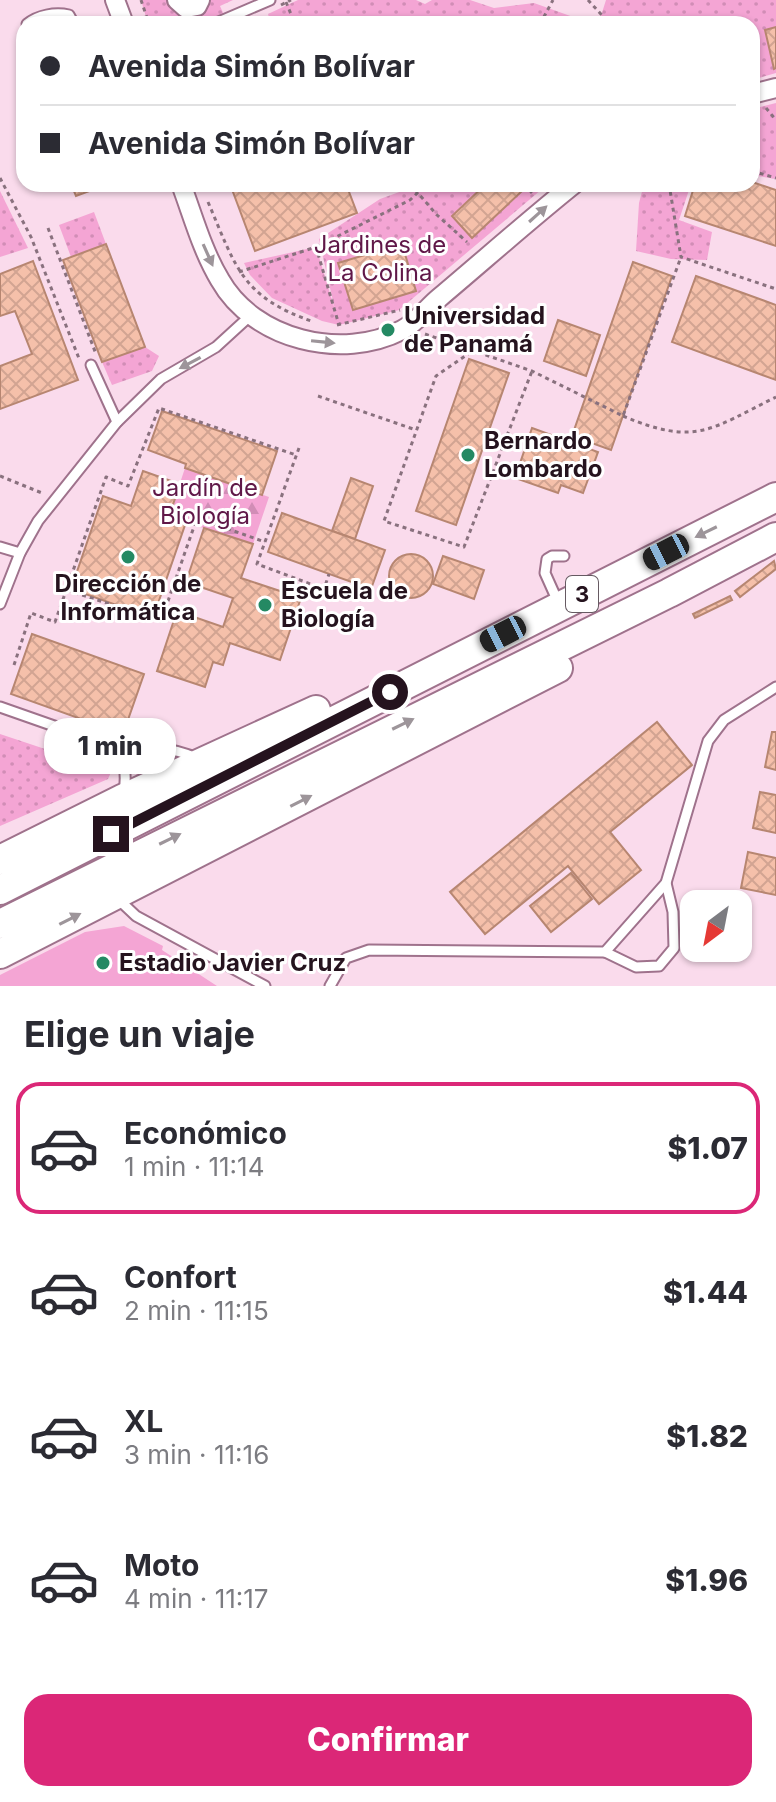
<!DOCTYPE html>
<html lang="es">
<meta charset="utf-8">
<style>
:root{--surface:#fff;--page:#f7f7f7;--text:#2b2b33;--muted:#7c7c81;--line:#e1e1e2;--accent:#db2777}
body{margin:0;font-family:Inter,sans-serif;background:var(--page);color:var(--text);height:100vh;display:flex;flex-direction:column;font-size:30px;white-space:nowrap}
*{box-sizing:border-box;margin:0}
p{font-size:26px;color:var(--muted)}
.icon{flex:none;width:44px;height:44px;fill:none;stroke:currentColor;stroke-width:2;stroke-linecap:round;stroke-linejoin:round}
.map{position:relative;height:986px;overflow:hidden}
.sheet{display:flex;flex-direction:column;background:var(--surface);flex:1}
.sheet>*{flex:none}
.guide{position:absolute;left:16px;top:16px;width:744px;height:176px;border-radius:24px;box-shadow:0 2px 6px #0004;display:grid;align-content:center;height:176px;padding:0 24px;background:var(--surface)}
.needle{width:52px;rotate:212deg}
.buttons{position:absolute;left:680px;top:890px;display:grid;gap:16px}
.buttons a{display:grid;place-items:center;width:72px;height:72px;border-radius:16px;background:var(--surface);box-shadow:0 2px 6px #0004;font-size:40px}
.end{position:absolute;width:36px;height:36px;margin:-18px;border:10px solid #25131e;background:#fff;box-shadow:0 0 0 4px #fff}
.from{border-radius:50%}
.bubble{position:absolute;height:56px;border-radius:24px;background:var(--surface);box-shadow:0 2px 6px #0004;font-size:26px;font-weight:800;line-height:56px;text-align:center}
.car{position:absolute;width:24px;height:48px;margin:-24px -12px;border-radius:10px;box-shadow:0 0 6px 2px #0007;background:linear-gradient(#222 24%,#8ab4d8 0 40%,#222 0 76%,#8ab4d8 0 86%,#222 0)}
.guide b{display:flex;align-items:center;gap:28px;height:76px;font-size:30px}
.guide b+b{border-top:2px solid var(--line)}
.guide i{width:20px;height:20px;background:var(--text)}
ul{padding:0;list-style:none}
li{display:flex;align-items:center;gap:24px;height:132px;margin:0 16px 12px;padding:0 8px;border:4px solid transparent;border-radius:24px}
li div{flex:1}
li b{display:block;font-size:30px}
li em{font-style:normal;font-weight:800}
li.on{border-color:var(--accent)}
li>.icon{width:72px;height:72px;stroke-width:1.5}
h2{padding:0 24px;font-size:36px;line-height:96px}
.action{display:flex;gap:16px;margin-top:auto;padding:16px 24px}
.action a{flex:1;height:92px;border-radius:24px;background:var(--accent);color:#fff;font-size:32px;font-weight:800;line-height:92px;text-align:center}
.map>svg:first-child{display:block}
</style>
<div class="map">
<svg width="776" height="986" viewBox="0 0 776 986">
<defs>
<pattern id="grass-dots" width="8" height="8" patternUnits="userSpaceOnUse" patternTransform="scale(2)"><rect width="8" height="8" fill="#f4a5d4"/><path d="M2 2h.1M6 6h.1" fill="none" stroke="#d18db6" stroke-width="1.8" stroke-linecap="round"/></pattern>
<pattern id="forest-firs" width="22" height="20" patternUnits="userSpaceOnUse" patternTransform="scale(2)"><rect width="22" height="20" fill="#f4a5d4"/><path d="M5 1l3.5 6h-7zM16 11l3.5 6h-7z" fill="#d18db6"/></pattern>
<pattern id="building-cross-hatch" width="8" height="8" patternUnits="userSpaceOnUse" patternTransform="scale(2)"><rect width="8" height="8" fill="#f5c0aa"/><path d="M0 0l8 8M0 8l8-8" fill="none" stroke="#d2a492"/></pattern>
</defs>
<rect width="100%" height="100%" fill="#fadbec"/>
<g fill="url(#grass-dots)">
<polygon points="141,0 233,0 220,6 228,24 148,24"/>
<polygon points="298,0 416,0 425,4 432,0 470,0 494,8 534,3 576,18 600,19 606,0 776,0 776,73 752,80 752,24 271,24 268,14"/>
<polygon points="776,103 776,179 752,175 752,109"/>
<polygon points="400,184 548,184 399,310 339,325 322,321 272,298 250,275 244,263 316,247 335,310 319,239 380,199 402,191"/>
<polygon points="644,184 691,184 679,220 712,232 707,260 671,259 636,251 639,203"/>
<polygon points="0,191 28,248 0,257"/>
<polygon points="94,212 106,244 71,257 59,225"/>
<polygon points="145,347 159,356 152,371 112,385 102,362"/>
<polygon points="0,734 51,751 59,738 99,752 111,758 112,770 108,779 0,826"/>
<polygon points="130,751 188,757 137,777"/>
</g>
<polygon fill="url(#forest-firs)" points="185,468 269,497 253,544 204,528 168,519"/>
<polygon fill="#f4a5d4" points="124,926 163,946 162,950 217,986 0,986 0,975 85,932"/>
<g fill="url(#building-cross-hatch)" stroke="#b78671" stroke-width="2">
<polygon points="776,27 776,68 774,69 765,30"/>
<polygon points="752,182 776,190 776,246 685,216 695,184"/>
<polygon points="71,184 108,184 76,196"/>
<polygon points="230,184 346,184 357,213 255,251"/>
<polygon points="486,184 514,184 521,192 472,238 452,216"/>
<polygon points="106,244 145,347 102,362 63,260"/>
<polygon points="402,244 416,291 353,310 338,263"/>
<polygon points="33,261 78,380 0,409 0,366 32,354 15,311 0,316 0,274"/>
<polygon points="633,262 672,276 611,450 572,436"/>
<polygon points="696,276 776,305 776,380 672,342"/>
<polygon points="558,320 600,335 586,376 544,361"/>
<polygon points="469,359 509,373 456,525 416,511"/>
<polygon points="162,411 277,451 262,495 185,468 186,464 148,450"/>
<polygon points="532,428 598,452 583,493 561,485 558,493 515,478"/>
<polygon points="143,471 180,484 168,519 185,525 153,618 71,589 103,496 131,506"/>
<polygon points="351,478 373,486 355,539 332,531"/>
<polygon points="282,513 385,550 371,589 268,552"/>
<polygon points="204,528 253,544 241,578 301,598 280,660 230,643 223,665 213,662 205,687 157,671 177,611 223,627 233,598 186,582"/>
<circle cx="411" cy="576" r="22"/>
<polygon points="443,556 484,570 474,599 433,584"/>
<polygon points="774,561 776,569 740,597 735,591"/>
<polygon points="730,596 732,600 695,618 693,614"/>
<polygon points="32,634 144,674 123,734 11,694"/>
<polygon points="657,722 692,765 610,832 641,870 599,904 568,866 485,934 450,892"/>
<polygon points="772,732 776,732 776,770 765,767"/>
<polygon points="760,792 776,795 776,833 753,828"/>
<polygon points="748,852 776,858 776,895 741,888"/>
<polygon points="571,873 592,899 551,932 530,906"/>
</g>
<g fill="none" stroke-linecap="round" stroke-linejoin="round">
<defs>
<g id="lane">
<path d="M27,24C38,15 55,12 69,15L74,24"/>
<polyline points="214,24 270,0"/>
<polyline points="91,365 117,422"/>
<polyline points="0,547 20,553"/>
<polyline points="558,602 545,573 547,559 552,556 564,556"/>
<polyline points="0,604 20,553 38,521 117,422 161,379 216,347 251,315"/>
<path d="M0,707L114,747C139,745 174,747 196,758"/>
<path d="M114,747C125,763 127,773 124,792"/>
<polyline points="118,899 136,916 265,986"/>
<polyline points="605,952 636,967 659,966 674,948 673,912 666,883"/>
<polyline points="330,986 346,958 369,950 605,952 666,883 708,741 724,720 776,687"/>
</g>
<g id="street">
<polyline points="115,0 124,24"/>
<polyline points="177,0 186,8 197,6 200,0"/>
<polyline points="752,94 776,88"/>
<path d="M181,184C193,216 202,250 220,280C254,340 342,361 402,330C416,323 427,308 439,298C484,260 528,221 574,184"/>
</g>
<g id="primary">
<polyline points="0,860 122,799 316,710"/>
<polyline points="0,890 776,497"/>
<polyline points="0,924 669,593 776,537"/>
<polyline points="0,954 558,668"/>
</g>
</defs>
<use href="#lane" stroke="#9f728c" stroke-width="13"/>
<use href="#street" stroke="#9f728c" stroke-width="22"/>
<use href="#primary" stroke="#9f728c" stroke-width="32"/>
<g stroke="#89717e" stroke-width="3" stroke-dasharray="4 4" stroke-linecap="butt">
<polyline points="141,0 149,24"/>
<polyline points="588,0 610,24"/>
<polyline points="286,2 295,24"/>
<polyline points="281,5 291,0"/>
<polyline points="540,24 553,0"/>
<polyline points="766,108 776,120"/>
<polyline points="752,171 776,178"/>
<polyline points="0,178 31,237 80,361"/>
<polyline points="410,184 437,215 467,242"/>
<polyline points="524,184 534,195"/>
<polyline points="669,184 681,257 776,289"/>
<polyline points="115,188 124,184"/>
<path d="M208,202C236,267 241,297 314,322"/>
<polyline points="48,228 96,354"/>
<polyline points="316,247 410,200 427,184"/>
<polyline points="239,272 316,247 339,325"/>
<polyline points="337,325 400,310"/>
<polyline points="425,334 532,371 623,416 681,257"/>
<polyline points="471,352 436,376 384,521 464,547 532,371"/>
<polyline points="318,396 416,430"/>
<path d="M623,416C696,447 711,429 776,397"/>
<polyline points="299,448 257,564 324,589 329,574"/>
<polyline points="0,476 42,493"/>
<polyline points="67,590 161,621 197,518 265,542"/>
<polyline points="14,665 31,613 55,622 106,477 128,486 159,408 296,455"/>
</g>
<use href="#lane" stroke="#fff" stroke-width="9"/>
<use href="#street" stroke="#fff" stroke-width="18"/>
<use href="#primary" stroke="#fff" stroke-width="28"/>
</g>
<defs><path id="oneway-solid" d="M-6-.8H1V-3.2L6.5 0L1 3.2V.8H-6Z" transform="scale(2)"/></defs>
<g fill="#9d959a">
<use href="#oneway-solid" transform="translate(538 214) rotate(-42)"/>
<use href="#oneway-solid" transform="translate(208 255) rotate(66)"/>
<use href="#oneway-solid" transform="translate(323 342) rotate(6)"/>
<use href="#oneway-solid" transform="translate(190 363) rotate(152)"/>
<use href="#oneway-solid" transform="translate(706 532) rotate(154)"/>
<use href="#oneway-solid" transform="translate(403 724) rotate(-26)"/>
<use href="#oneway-solid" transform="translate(301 801) rotate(-27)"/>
<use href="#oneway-solid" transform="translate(170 839) rotate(-26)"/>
<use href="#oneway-solid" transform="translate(70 919) rotate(-27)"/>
</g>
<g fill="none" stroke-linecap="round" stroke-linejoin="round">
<polyline stroke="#25131e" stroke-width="10" points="111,834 390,692"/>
</g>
<g fill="#248963" stroke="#fff" stroke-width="3">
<circle cx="388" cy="330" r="8"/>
<circle cx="468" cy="455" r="8"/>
<circle cx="128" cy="557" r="8"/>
<circle cx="265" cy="605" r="8"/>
<circle cx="103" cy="963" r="8"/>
</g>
<g text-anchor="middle" stroke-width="6" stroke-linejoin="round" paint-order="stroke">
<rect fill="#fff" stroke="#665a62" stroke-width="2" x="566" y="576" width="32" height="36" rx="6"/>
<g font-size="22" font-weight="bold" fill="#25131e">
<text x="582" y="602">3</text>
</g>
<g font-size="24" fill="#601748" stroke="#fff">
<text x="380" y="253">Jardines de<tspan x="380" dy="28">La Colina</tspan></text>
<text x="205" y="496">Jardín de<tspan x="205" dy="28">Biología</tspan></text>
</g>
<g font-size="24" font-weight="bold" fill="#25131e" stroke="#fff" text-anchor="start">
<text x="404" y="324">Universidad<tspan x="404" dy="28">de Panamá</tspan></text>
<text x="484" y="449">Bernardo<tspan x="484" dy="28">Lombardo</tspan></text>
<text x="128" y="592" text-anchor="middle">Dirección de<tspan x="128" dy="28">Informática</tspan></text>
<text x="281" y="599">Escuela de<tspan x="281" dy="28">Biología</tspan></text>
<text x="119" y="971">Estadio Javier Cruz</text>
</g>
</g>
</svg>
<div class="buttons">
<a><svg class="needle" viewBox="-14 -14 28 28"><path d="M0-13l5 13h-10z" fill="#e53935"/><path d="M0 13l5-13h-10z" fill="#7c7c81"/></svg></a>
</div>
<i class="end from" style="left:390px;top:692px"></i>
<i class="end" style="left:111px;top:834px"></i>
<div class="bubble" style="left:44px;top:718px;width:132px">1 min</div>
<i class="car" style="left:666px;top:552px;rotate:243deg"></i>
<i class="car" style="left:503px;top:634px;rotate:243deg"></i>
<div class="guide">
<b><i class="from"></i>Avenida Simón Bolívar</b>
<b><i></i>Avenida Simón Bolívar</b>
</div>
</div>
<section class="sheet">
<h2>Elige un viaje</h2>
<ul>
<li class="on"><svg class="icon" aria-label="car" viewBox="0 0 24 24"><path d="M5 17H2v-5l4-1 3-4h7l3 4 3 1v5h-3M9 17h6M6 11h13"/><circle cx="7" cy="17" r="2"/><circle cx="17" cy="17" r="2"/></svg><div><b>Económico</b><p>1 min · 11:14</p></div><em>$1.07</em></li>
<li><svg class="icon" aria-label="car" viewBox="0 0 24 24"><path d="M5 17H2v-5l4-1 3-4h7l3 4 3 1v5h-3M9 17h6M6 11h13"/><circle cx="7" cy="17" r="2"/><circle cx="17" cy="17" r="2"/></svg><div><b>Confort</b><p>2 min · 11:15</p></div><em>$1.44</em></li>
<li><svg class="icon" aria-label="car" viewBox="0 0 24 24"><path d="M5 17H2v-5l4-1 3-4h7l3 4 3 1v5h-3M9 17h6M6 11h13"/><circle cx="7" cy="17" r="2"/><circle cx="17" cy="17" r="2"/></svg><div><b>XL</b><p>3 min · 11:16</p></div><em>$1.82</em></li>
<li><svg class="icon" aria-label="car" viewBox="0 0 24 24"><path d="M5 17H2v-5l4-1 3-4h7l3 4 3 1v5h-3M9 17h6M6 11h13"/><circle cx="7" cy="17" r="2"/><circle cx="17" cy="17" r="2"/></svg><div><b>Moto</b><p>4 min · 11:17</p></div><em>$1.96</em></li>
</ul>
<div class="action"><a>Confirmar</a></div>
</section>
